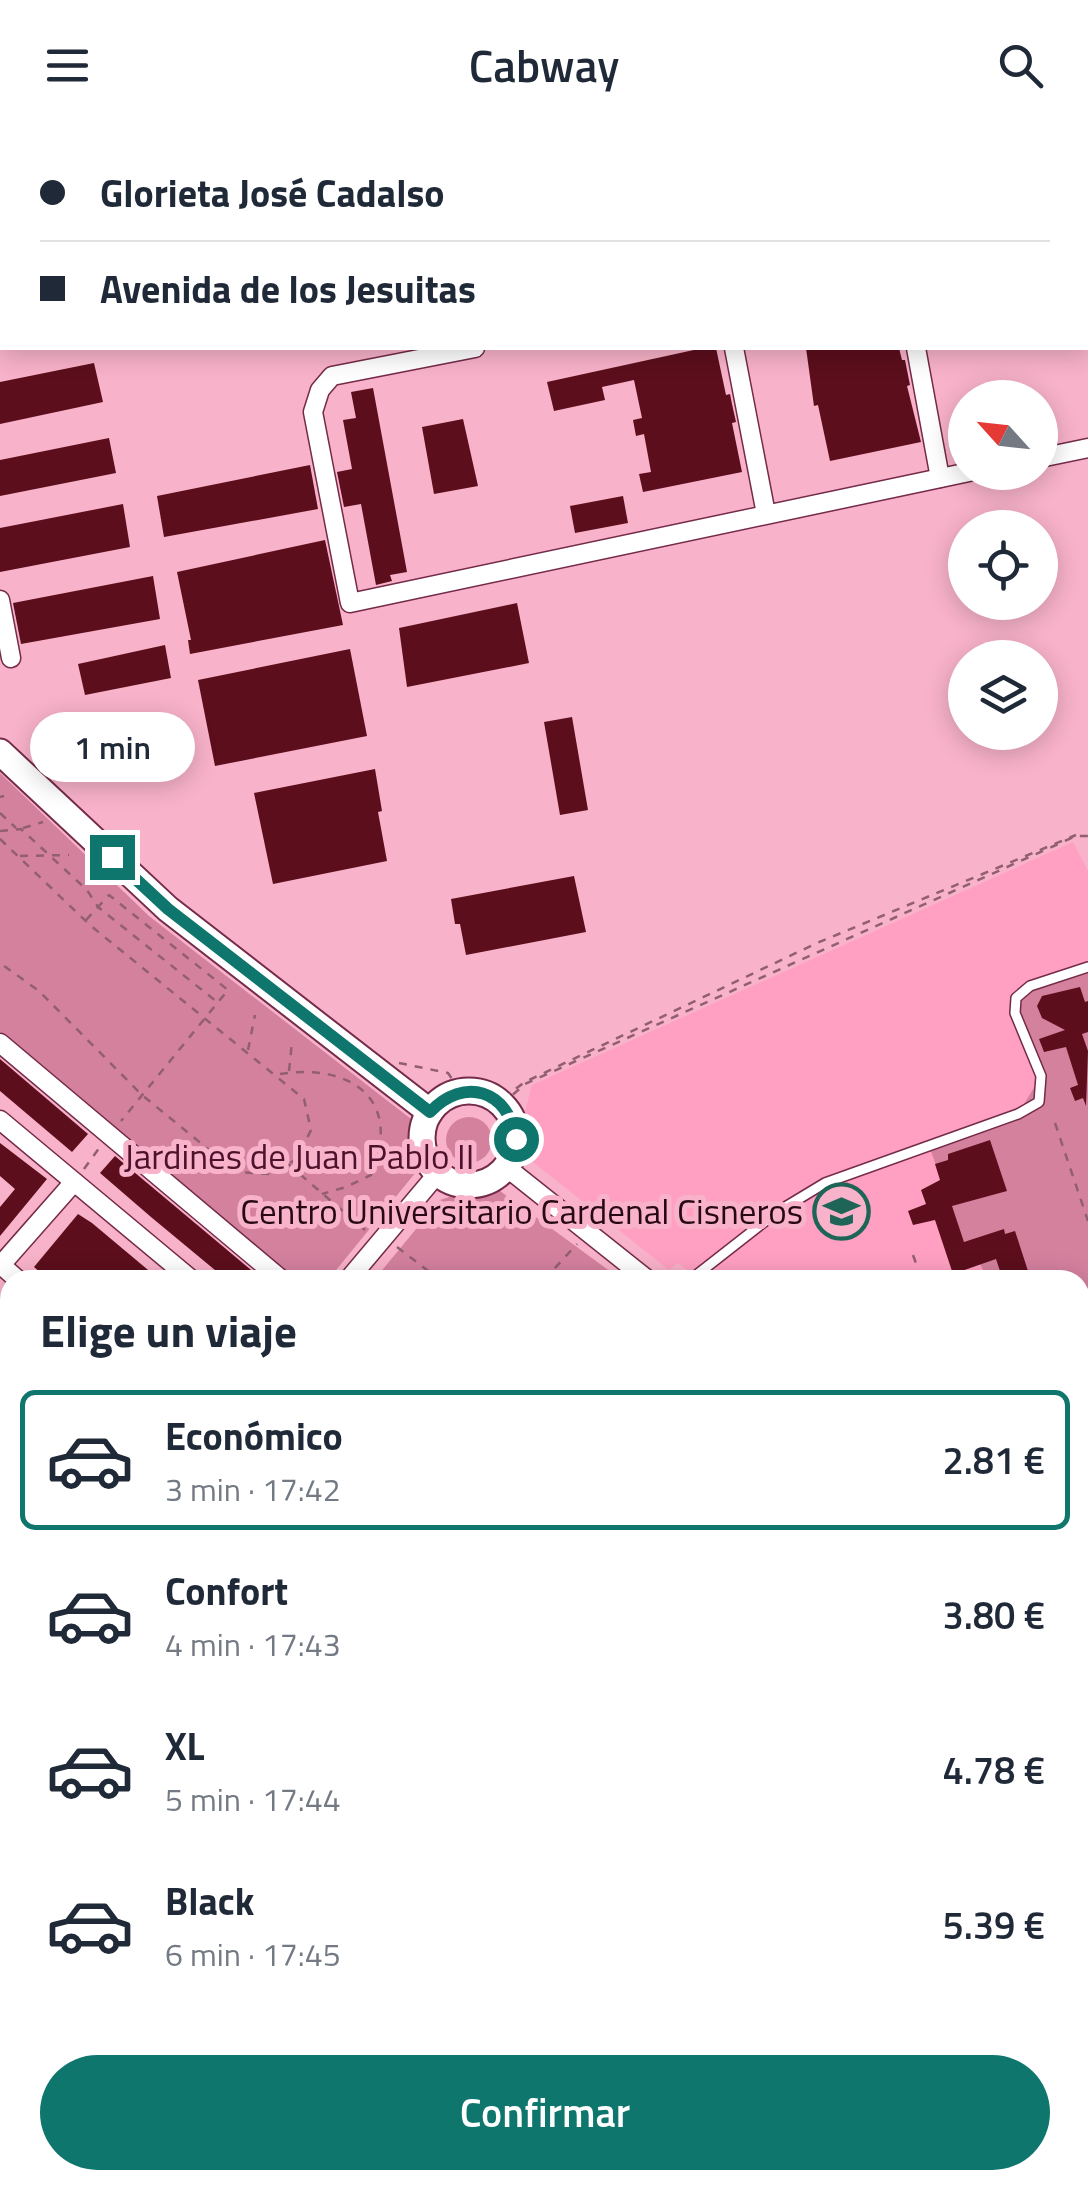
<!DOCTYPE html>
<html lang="es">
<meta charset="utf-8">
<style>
:root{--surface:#fff;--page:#f2f2f3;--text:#1f2937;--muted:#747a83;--line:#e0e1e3;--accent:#0f766e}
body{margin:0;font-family:"Titillium Web",sans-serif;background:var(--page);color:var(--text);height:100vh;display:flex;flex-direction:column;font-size:38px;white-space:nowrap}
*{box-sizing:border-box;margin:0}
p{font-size:32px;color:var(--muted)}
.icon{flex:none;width:55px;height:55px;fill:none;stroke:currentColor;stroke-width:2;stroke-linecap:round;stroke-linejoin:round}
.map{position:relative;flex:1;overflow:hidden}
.sheet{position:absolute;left:0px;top:1140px;width:1090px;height:920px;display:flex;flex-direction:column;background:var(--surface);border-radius:30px 30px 0 0;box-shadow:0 5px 25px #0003}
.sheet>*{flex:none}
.banner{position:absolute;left:0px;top:0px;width:1090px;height:220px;box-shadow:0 5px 25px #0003;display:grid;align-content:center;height:220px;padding:0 40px;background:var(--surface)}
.needle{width:65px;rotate:297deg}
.controls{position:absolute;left:948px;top:250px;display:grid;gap:20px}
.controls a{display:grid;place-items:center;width:110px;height:110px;border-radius:50%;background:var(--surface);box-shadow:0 5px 25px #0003;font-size:50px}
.end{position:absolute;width:45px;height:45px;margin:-22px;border:12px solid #0f766e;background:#fff;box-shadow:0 0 0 5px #fff}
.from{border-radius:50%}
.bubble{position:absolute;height:70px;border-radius:35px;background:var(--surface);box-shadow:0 5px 25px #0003;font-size:32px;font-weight:600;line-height:70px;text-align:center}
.banner b{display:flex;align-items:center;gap:35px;height:95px;font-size:38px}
.banner b+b{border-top:2px solid var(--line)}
.banner i{width:25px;height:25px;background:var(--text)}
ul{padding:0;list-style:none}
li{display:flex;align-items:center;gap:30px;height:140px;margin:0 20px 15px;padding:0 20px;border:5px solid transparent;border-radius:15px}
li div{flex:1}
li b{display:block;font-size:38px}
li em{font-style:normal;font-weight:600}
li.on{border-color:var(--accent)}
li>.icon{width:90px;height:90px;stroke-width:1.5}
h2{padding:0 40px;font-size:45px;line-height:120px}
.cta{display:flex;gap:20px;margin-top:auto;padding:20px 40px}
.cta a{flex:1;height:115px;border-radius:60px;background:var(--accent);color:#fff;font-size:40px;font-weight:600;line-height:115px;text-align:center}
header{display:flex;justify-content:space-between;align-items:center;height:130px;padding:0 40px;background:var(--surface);font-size:45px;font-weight:600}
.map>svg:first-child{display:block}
</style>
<header><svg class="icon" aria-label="menu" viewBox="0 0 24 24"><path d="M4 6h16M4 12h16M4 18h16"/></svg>Cabway<svg class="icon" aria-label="search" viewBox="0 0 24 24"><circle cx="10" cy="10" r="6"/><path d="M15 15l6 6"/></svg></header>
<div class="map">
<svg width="1088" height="2060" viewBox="0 0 1088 2060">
<rect width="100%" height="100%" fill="#f8b2c9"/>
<polygon fill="#ffa0c2" points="1073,712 1088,741 1088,1423 1080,1419 1080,1150 701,1150 678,1133 669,1140 533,1032 533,1010 525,982 532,955"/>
<g fill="#d4819e">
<polygon points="0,643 149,786 411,989 409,1014 416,1042 328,1150 292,1150 0,902"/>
<polygon points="1088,837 1088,1161 1080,1164 1080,1150 988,1150 969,1111 964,1112 929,1016 1018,984 1041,946 1016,868 1030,856"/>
<circle cx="469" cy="1010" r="23"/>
<polygon points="500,1061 622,1150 374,1150 440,1070 449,1067 476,1068"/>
<polygon points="1088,1167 1088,1386 1080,1366 1080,1169"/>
<polygon points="0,1304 10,1312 10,1493 0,1493"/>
</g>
<g fill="#5c0e1c">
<polygon points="703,218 716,218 726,265 730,264 732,274 736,292 732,293 742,342 643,362 639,344 651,342 644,304 636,306 633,290 642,288 634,250 602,257 605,270 554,281 547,252"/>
<polygon points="806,218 899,218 902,230 905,230 910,255 907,256 921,312 830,331 818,275 814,276"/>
<polygon points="94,233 103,272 0,294 0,252"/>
<polygon points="373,258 407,442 390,445 392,451 376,455 361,374 344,377 337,342 352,339 343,290 356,288 351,262"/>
<polygon points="463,289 478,356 434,364 422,297"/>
<polygon points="109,308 116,343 0,366 0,330"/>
<polygon points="310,335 318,379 164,407 157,366"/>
<polygon points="623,366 628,393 575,403 570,376"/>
<polygon points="123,374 130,417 0,442 0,398"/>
<polygon points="325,410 343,495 190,524 188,510 191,510 177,442"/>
<polygon points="153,446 160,489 21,514 13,473"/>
<polygon points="517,473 529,533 407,557 399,498"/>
<polygon points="165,515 171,548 85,565 78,534"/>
<polygon points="350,519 367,606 215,636 198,550"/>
<polygon points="572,587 588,680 560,685 544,592"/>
<polygon points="375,639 382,681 378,682 387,731 273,754 254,663"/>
<polygon points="574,746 586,802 466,825 460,794 455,794 451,769"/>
<polygon points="1080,857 1085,872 1088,871 1088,902 1082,904 1088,921 1086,976 1083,968 1075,971 1070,958 1078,955 1066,917 1044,922 1039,909 1065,900 1042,888 1037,876 1042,866"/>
<polygon points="0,929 88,1004 72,1022 0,961"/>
<polygon points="990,1010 1007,1061 952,1076 964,1112 1004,1099 1005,1104 1015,1101 1028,1141 1003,1150 996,1129 953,1144 935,1090 913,1095 908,1081 926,1074 921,1060 940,1050 935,1034 948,1030 948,1024"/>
<polygon points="0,1013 47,1049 0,1106 0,1077 15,1059 0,1046"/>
<polygon points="115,1026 263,1150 227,1150 151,1087 100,1043"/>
<polygon points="78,1084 92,1093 160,1150 49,1150 34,1137"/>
</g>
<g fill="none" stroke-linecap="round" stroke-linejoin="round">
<defs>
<polyline id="lane" points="690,1150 777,1082 825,1053 1018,984 1039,972 1041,946 1015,883 1016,868 1030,856 1088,837"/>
<g id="street">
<polyline points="82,0 83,2"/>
<polyline points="691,0 691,2"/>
<polyline points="838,0 838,2"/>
<polyline points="0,168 2,165"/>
<polyline points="475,218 332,246 320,260 313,282 350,473 969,342"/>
<polyline points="734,218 766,384"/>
<polyline points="916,218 940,348"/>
<polyline points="1040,328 1088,318"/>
<polyline points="0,470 11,528"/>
<polyline points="0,913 282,1150"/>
<polyline points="0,990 192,1150"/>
<polyline points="506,1037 648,1150"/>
<polyline points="0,1134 18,1150"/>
<polyline points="0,1136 74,1052"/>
<polyline points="348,1150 438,1043"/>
<polyline points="0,1281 10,1289"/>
<polyline points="1080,1451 1088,1454"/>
<polyline points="0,1508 10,1508"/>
<polyline points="0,1620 10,1620"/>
<polyline points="1080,1719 1088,1719"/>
<polyline points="0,1728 10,1728"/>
<polyline points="1080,1826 1088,1826"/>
<polyline points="0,1938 10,1938"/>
<polyline points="1080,1938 1088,1938"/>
<polyline points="0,1962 10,1962"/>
<polyline points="1080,1962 1088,1962"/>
<polyline points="454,2050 454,2060"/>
<polyline points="1017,2050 1017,2060"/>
<polyline points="152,2060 152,2050"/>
<polyline points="735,2060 735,2050"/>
</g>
<g id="secondary">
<polyline points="0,622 168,779 430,982"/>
<circle cx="469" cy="1008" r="47"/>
</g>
</defs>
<use href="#lane" stroke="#742a49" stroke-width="12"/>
<use href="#street" stroke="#742a49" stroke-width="21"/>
<use href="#secondary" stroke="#742a49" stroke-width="29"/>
<g stroke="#925f71" stroke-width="2.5" stroke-dasharray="8 8" stroke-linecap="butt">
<polyline points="0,667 4,666"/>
<polyline points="0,683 16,698"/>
<polyline points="23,698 43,692"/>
<polyline points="0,701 21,699 87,760 98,777 217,872"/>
<polyline points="0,709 91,796 304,969 311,1000 297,1029 270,1044 236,1042 142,965 39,861 0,833"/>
<polyline points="20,726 69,725"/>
<polyline points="86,790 109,765 228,860 121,991"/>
<polyline points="248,920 255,885"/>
<path d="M399,933L448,943L457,956C502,960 528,979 525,1029"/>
<polyline points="289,941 292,912"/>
<path d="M280,944C352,933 403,970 371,1045L346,1057L322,1064"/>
<polyline points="503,968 525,952 817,813 1076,705"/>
<polyline points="501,975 525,954 1076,706 1088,706"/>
<polyline points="1055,993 1088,1091"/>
<polyline points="288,1034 365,1100"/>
<polyline points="84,1039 100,1017"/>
<polyline points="397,1117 440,1150"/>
<polyline points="913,1125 922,1150"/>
<polyline points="662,1141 674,1150"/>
<polyline points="544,1150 577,1114"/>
<polyline points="1080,1174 1088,1172"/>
<polyline points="1080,1205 1088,1229"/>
<polyline points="1080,1380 1088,1404"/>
<polyline points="0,1392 10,1398"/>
</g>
<use href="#lane" stroke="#fff" stroke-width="9"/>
<use href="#street" stroke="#fff" stroke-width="18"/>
<use href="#secondary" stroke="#fff" stroke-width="25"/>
</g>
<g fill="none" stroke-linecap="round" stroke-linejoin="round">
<path stroke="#0f766e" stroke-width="12" d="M112,727L168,779L430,982C464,946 509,960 516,1009"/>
</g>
<defs>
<symbol id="school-ring" viewBox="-11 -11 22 22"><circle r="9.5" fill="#f8b2c9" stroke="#1f6557" stroke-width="1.5"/><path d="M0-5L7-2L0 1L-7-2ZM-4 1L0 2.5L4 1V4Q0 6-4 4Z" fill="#1f6557"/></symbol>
</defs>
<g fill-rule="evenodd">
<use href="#school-ring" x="810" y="1050" width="63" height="63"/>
</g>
<g text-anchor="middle" stroke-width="10" stroke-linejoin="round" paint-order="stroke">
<g font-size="35" fill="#4d112c" stroke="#f8b2c9">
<text x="299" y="1039">Jardines de Juan Pablo II</text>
</g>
<g font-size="35" fill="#270815" stroke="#f8b2c9" text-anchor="end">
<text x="803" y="1094">Centro Universitario Cardenal Cisneros</text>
</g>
</g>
</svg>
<div class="controls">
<a><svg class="needle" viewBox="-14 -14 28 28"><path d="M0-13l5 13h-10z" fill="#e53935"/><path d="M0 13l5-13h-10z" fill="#747a83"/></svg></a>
<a><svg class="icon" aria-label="locate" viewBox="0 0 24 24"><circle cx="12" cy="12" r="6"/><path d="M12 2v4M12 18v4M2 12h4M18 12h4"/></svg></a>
<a><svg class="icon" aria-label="layers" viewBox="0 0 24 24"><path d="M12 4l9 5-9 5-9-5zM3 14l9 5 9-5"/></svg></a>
</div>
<i class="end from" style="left:516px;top:1009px"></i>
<i class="end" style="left:112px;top:727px"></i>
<div class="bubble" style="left:30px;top:582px;width:165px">1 min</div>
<div class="banner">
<b><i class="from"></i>Glorieta José Cadalso</b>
<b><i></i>Avenida de los Jesuitas</b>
</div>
<section class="sheet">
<h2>Elige un viaje</h2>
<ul>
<li class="on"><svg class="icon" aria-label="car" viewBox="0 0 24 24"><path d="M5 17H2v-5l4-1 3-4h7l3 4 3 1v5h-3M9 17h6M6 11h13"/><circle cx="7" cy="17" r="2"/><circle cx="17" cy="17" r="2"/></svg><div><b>Económico</b><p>3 min · 17:42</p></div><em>2.81 €</em></li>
<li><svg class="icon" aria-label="car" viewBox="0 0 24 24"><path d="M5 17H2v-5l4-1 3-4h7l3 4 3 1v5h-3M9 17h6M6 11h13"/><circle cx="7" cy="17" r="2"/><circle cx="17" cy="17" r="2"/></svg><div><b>Confort</b><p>4 min · 17:43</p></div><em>3.80 €</em></li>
<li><svg class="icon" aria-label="car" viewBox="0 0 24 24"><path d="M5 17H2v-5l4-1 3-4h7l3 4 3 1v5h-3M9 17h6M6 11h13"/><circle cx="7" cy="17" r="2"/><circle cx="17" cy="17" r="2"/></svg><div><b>XL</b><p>5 min · 17:44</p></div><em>4.78 €</em></li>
<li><svg class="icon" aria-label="car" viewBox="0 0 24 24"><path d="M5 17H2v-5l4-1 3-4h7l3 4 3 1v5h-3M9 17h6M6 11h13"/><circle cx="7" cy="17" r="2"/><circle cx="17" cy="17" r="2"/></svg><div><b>Black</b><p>6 min · 17:45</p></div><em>5.39 €</em></li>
</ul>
<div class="cta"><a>Confirmar</a></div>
</section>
</div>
